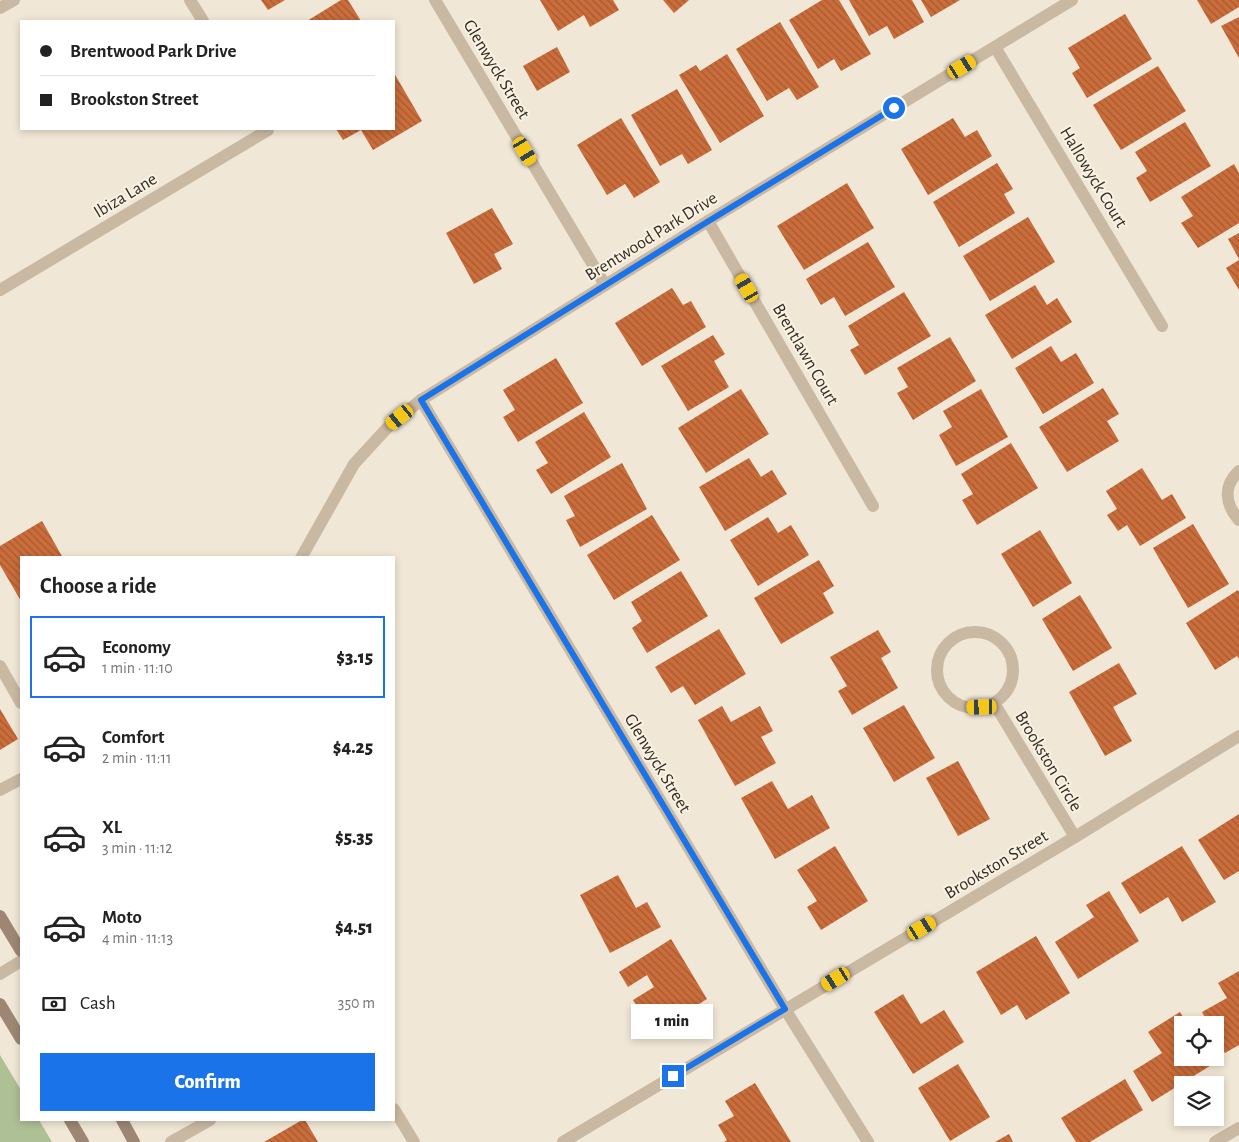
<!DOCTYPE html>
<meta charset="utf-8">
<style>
:root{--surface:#fff;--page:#f6f6f6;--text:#222;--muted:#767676;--line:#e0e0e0;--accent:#1a73e8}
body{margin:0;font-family:"Alegreya Sans",sans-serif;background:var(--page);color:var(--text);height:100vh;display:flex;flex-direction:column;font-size:19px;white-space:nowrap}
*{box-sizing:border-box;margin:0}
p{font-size:16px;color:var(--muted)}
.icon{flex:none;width:28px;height:28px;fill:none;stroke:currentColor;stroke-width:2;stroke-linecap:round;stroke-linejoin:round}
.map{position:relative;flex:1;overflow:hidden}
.panel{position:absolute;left:20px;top:556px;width:375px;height:565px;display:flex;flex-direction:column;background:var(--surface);border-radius:0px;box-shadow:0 2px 8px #0003}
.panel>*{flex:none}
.guide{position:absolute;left:20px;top:20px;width:375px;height:110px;border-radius:0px;box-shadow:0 2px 8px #0003;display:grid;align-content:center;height:110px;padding:0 20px;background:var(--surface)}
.tools{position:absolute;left:1174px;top:1016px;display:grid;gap:10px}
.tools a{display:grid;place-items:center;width:50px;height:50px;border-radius:0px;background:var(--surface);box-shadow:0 2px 8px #0003;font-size:25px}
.end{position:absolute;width:22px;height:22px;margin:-11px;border:6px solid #1a73e8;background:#fff;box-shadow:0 0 0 2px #fff}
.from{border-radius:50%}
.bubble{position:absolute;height:35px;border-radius:0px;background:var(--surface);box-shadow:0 2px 8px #0003;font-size:16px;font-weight:800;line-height:35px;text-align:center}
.car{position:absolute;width:15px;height:30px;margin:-15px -8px;border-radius:6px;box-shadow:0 0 4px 1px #0007;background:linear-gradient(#f5c518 24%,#345 0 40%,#f5c518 0 76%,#345 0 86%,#f5c518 0)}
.guide b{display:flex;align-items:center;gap:18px;height:48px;font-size:19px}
.guide b+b{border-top:1px solid var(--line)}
.guide i{width:12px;height:12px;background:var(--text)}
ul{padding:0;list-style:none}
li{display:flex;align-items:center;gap:15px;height:82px;margin:0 10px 8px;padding:0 10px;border:2px solid transparent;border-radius:0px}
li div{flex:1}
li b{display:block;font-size:19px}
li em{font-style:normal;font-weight:800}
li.selected{border-color:var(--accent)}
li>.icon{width:45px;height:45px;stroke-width:1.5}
h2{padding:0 20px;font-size:22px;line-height:60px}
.pay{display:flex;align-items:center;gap:12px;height:55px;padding:0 20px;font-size:19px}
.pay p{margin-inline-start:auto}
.cta{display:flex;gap:10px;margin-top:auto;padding:10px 20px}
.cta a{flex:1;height:58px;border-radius:0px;background:var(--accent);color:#fff;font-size:20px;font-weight:800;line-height:58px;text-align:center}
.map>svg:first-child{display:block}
</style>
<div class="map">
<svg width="1239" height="1142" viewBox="0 0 1239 1142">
<defs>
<pattern id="building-back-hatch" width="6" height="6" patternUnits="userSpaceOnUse" patternTransform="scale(1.25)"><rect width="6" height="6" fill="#ca6d3b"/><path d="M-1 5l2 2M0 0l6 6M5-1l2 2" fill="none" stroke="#a55a31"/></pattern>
</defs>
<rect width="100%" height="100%" fill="#f1e7d6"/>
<polygon fill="#aec096" points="0,1055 21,1090 21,1120 39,1120 52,1142 0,1142"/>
<g fill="url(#building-back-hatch)">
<polygon points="261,0 285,0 268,10"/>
<polygon points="341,0 348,0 361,21 307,21"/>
<polygon points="540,0 613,0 619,10 590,27 584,15 558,31"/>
<polygon points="663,0 689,0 674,13"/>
<polygon points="822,0 839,0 871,54 841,71 834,59 818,69 789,20"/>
<polygon points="849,0 912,0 924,22 894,39 887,26 869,36"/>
<polygon points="921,0 960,0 931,17"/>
<polygon points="1197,0 1239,0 1239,7 1211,24"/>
<polygon points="1125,14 1152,59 1087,98 1072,73 1080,68 1068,48"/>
<polygon points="1239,17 1239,58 1221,26"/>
<polygon points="780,22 819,87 797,100 789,88 767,101 736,49"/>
<polygon points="557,47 570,72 537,91 523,66"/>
<polygon points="727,54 764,116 720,143 679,75 696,65 700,71"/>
<polygon points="1158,66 1186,111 1121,150 1093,105"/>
<polygon points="394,73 422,121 373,150 361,130 343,140 336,129 394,129"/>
<polygon points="677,89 712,150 688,164 682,154 660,166 631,115"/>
<polygon points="621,118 660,182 634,198 625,184 607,195 577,145"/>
<polygon points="953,118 965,137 977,130 992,156 928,195 901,149"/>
<polygon points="1185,122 1211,166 1150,202 1136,178 1147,171 1135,152"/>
<polygon points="997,163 1013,189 1004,194 1015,213 959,247 933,202"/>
<polygon points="1234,164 1239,173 1239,223 1198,248 1181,223 1193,216 1181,197"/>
<polygon points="847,183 874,228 804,270 777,226"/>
<polygon points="492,208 513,244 494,254 502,269 474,284 446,233"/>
<polygon points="1028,217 1055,262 990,301 963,256"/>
<polygon points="1239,233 1239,259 1228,239"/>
<polygon points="868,242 895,287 845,316 834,297 821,305 806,279"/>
<polygon points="1239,260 1239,290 1226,268"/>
<polygon points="1035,285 1047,305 1057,298 1072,322 1012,359 985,315"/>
<polygon points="672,288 683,305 691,301 706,327 642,366 615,323"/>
<polygon points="904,292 931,336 865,375 850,350 859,345 848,326"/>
<polygon points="713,335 725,354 714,361 729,387 688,411 661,366"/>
<polygon points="950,337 976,381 913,420 897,393 908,387 897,368"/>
<polygon points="1051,346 1061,362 1076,353 1094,383 1043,414 1015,368"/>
<polygon points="556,358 583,403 518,442 503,417 515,410 503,390"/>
<polygon points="1103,388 1119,414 1107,421 1119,441 1067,472 1039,427"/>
<polygon points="741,389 769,434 706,473 678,428"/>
<polygon points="981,389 1008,437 956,466 939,435 952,427 943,411"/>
<polygon points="584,412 611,457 551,494 536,470 548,463 535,442"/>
<polygon points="1011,443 1038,488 977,525 962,500 973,494 961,474"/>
<polygon points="749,458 761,477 772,470 787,494 725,531 699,487"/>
<polygon points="622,463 647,509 580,547 566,520 575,516 564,496"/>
<polygon points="1142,468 1162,500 1172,494 1186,518 1140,546 1127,525 1118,531 1107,515 1117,509 1106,491"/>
<polygon points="652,515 680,560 614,600 587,555"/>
<polygon points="768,517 778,533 791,525 809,555 758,586 730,540"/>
<polygon points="42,521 63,558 21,558 21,601 0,565 0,546"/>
<polygon points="1193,524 1229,584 1188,608 1153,548"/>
<polygon points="1040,530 1072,583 1033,607 1001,554"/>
<polygon points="819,560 834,586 823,593 834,613 781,644 754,598"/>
<polygon points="681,571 708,616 647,653 632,628 642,621 631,602"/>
<polygon points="1238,590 1239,592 1239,659 1237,656 1215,670 1186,623"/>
<polygon points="1080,595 1112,648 1073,671 1042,619"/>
<polygon points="719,629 746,674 695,705 683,686 671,693 655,667"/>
<polygon points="878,630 891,652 881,658 898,688 852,715 838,691 847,686 830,657"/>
<polygon points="1119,663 1137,694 1113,707 1132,741 1105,756 1069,692"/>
<polygon points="904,705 935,758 894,782 863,728"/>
<polygon points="722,706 731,722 760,706 773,731 761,737 776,763 735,786 698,720"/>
<polygon points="0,709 18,739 0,750"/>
<polygon points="958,761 990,819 958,836 926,778"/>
<polygon points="772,781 788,809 812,795 830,828 775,859 741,798"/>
<polygon points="1239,814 1239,871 1224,880 1198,840"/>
<polygon points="835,846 868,901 821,930 807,907 817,901 797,870"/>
<polygon points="1182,846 1216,902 1182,922 1168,897 1140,914 1121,883"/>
<polygon points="618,875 636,908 647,902 661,927 610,953 580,895"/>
<polygon points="1109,891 1139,941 1078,979 1055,942 1094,917 1086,905"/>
<polygon points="1036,936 1070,993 1026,1020 1017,1005 1001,1015 976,972"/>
<polygon points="671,939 707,999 654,1032 633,1000 654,987 647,975 628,987 619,972"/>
<polygon points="1239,971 1239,1045 1225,1053 1215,1036 1215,1025 1209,1025 1202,1012 1227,998 1218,983"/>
<polygon points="903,994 921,1024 944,1010 964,1042 913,1074 874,1012"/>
<polygon points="1180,1012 1188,1025 1182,1025 1182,1058 1209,1058 1213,1064 1152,1102 1133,1071 1162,1053 1148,1032"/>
<polygon points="958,1064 990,1117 950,1141 918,1088"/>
<polygon points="1125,1079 1143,1110 1090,1142 1076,1142 1061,1118"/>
<polygon points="755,1083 791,1142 724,1142 727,1140 718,1125 734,1116 725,1101"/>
<polygon points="302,1120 305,1120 318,1142 264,1142"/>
<polygon points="1009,1134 1013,1142 995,1142"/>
</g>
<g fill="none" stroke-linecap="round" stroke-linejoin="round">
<g stroke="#c9b8a2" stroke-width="12">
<polyline points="190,0 203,21"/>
<polyline points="0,8 14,0"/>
<polyline points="0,290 268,130 267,129"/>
<polyline points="0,666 21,703"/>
<polyline points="0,790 21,779"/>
<polyline points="394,1109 414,1142"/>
<polyline points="171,1142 210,1120"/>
</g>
<g stroke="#c9b8a2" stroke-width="12">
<polyline points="435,0 605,285"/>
<polyline points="995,47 1162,326"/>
<polyline points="708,221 873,506"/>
<polyline points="421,400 785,1009 868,1142"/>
<path d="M1239,471C1223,486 1225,504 1239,520"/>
<polyline points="301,558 354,464 389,426 421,400 708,221 1072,0"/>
<circle cx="975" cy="670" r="38"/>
<polyline points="994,703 1075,837"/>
<polyline points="0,974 21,961"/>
<polyline points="563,1142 1075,837 1239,736"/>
<polyline points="1215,1142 1239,1128"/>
</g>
<g stroke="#9d8774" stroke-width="12">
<polyline points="0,916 21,951"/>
<polyline points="0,1004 21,1039"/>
<polyline points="70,1120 83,1142"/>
<polyline points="122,1120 134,1142"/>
</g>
</g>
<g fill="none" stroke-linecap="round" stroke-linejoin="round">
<polyline stroke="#1a73e8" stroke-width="6" points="673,1076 785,1009 421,400 694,230 894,108"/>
</g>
<g text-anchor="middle" stroke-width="4" stroke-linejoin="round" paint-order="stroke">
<g font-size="18" fill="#342b25" stroke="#f9f1e2">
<text transform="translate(497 69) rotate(59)" y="6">Glenwyck Street</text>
<text transform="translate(1094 177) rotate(59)" y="6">Hallowyck Court</text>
<text transform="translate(125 195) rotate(-31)" y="6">Ibiza Lane</text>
<text transform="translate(651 236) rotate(-32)" y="6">Brentwood Park Drive</text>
<text transform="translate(806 354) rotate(60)" y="6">Brentlawn Court</text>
<text transform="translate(1049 761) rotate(59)" y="6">Brookston Circle</text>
<text transform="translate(658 763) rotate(59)" y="6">Glenwyck Street</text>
<text transform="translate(996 864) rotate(-31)" y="6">Brookston Street</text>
</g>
</g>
</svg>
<div class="tools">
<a><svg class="icon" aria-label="locate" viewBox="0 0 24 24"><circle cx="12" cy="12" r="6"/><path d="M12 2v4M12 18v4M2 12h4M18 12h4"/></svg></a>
<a><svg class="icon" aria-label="layers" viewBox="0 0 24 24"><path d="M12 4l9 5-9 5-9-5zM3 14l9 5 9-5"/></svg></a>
</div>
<i class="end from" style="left:894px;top:108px"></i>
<i class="end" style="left:673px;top:1076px"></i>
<div class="bubble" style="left:631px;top:1004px;width:82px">1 min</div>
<i class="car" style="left:962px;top:67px;rotate:59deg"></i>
<i class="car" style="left:525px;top:151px;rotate:149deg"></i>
<i class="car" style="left:747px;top:288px;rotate:330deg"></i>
<i class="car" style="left:400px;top:417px;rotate:231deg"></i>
<i class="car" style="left:982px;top:707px;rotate:269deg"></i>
<i class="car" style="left:922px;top:928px;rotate:59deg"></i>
<i class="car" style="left:836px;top:979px;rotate:239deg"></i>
<div class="guide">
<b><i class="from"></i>Brentwood Park Drive</b>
<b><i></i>Brookston Street</b>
</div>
<section class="panel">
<h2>Choose a ride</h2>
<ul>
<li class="selected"><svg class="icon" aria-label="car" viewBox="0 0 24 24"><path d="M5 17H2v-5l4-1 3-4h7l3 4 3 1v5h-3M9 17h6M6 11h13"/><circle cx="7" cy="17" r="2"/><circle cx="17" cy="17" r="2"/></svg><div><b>Economy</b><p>1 min · 11:10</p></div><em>$3.15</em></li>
<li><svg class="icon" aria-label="car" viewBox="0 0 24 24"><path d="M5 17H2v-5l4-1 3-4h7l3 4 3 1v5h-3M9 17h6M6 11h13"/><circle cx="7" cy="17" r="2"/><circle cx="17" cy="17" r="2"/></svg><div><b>Comfort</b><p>2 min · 11:11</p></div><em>$4.25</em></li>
<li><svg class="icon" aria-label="car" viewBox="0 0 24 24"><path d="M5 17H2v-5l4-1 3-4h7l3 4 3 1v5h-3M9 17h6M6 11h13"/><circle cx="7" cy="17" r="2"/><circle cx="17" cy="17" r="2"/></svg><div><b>XL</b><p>3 min · 11:12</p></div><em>$5.35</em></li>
<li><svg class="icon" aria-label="car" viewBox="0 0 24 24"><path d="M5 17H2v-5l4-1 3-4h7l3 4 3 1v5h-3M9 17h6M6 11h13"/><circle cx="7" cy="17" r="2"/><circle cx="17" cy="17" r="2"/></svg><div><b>Moto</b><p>4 min · 11:13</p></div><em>$4.51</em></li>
</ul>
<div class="pay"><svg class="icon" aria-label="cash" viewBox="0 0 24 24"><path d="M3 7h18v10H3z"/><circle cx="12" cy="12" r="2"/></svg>Cash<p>350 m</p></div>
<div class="cta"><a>Confirm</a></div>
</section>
</div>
